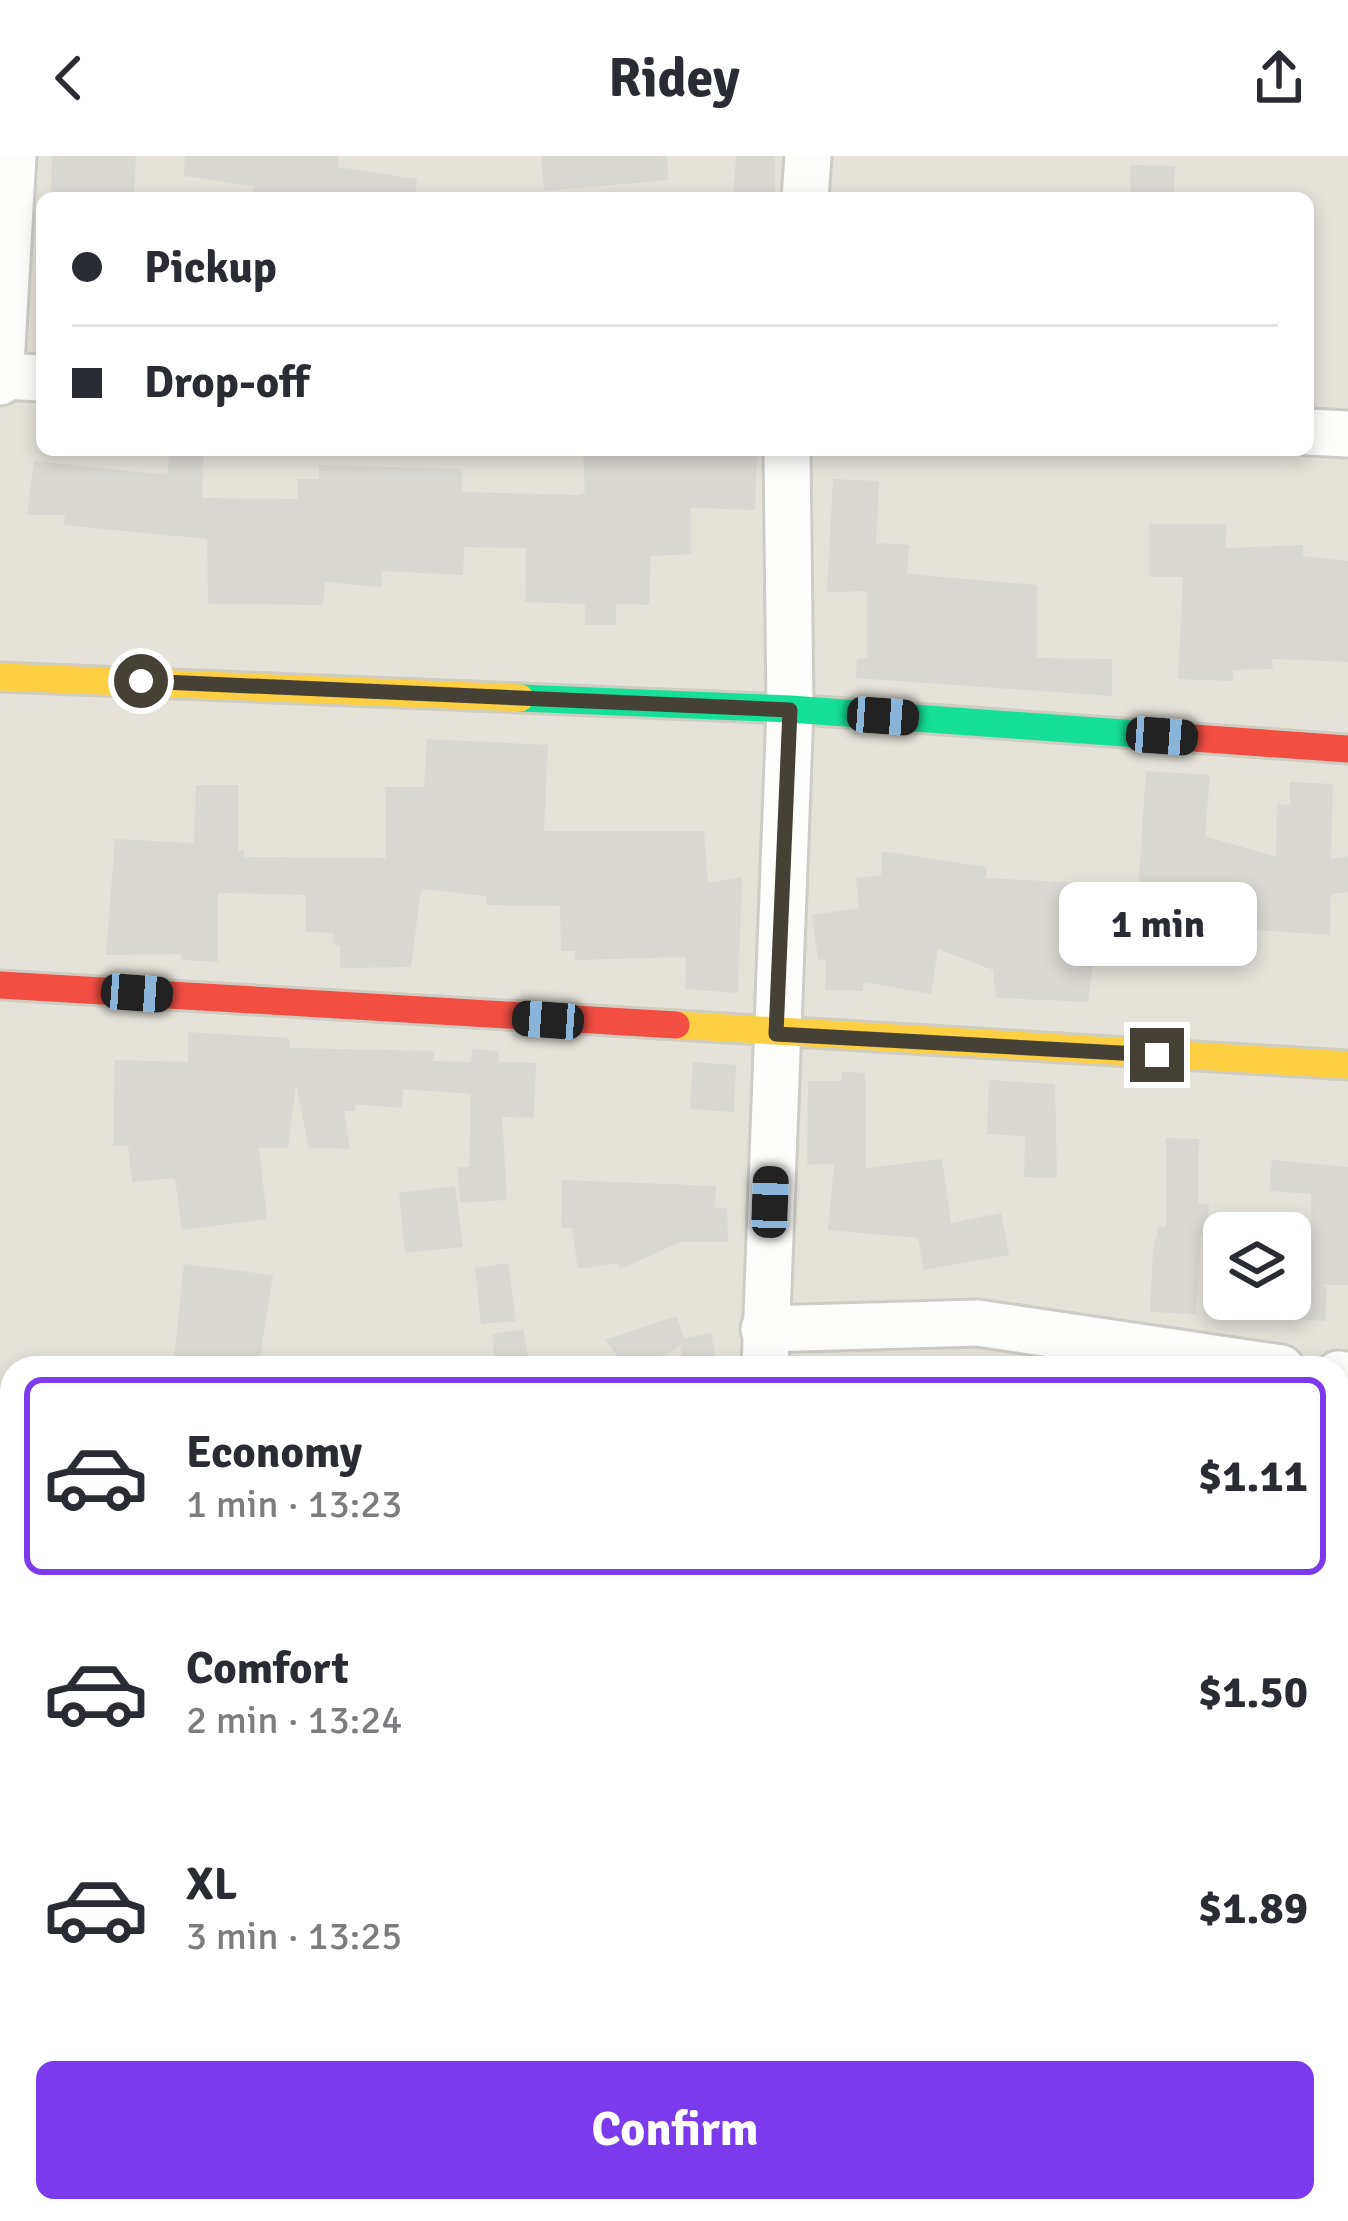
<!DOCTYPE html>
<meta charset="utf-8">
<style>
:root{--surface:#fff;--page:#f2f2f3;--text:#2b2b33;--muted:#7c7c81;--line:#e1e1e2;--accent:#7c3aed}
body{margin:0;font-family:Signika,sans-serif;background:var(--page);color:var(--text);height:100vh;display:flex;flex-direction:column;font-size:45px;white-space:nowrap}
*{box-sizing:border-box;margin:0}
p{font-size:39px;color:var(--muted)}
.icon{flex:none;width:66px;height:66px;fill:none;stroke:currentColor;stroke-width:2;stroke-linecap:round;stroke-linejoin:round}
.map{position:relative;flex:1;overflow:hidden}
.drawer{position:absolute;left:0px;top:1200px;width:1350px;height:867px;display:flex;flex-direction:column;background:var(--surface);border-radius:36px 36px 0 0;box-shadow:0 6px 18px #0003}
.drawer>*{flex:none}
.guide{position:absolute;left:36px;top:36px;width:1278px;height:264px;border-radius:18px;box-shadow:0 6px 18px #0003;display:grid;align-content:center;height:264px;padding:0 36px;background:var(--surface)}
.tools{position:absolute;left:1203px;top:1056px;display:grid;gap:24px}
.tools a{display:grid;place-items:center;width:108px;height:108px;border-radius:18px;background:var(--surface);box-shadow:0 6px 18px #0003;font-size:60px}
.end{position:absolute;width:54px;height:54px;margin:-27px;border:15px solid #464137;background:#fff;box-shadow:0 0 0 6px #fff}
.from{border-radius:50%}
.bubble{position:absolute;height:84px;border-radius:18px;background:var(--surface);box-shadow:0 6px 18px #0003;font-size:39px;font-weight:800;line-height:84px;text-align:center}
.car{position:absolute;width:36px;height:72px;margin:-36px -18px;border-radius:15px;box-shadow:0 0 9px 3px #0007;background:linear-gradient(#222 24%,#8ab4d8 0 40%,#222 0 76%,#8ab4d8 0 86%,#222 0)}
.guide b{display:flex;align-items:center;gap:42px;height:114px;font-size:45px}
.guide b+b{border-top:3px solid var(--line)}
.guide i{width:30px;height:30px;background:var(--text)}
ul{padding:21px 0 0;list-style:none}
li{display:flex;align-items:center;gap:36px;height:198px;margin:0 24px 18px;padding:0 12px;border:6px solid transparent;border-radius:18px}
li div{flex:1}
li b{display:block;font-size:45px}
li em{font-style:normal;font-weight:800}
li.on{border-color:var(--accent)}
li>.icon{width:108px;height:108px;stroke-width:1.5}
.button{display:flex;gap:24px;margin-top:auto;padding:24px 36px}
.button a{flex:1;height:138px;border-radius:18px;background:var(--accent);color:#fff;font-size:48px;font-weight:800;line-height:138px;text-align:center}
header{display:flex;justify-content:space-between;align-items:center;height:156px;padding:0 36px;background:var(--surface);font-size:54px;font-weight:800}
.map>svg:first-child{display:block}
</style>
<header><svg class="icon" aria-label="back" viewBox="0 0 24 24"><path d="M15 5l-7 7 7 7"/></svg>Ridey<svg class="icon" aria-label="share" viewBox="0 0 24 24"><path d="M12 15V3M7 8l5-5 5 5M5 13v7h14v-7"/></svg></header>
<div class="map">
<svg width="1348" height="2065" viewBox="0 0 1348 2065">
<rect width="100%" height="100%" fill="#f0f0eb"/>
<path fill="#e4e2d9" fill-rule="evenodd" d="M0,0H1348V2065H0ZM42,42H1308V294H42ZM1224,1077H1290V1143H1224ZM12,1212H1338V2055H12Z"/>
<g fill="#dad8d3">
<polygon points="52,0 136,0 134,42 51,42"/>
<polygon points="185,0 339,0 338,11 417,23 415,42 252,42 254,30 184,20"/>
<polygon points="541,0 667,0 668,24 544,35"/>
<polygon points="736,0 775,0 775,42 733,42"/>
<polygon points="1131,9 1175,10 1174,42 1130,41"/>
<polygon points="169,294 204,294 202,342 298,343 298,323 319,323 319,309 461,313 462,336 579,339 585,336 583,294 757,294 755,354 691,352 691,398 651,400 649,449 616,448 616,469 585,469 585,448 525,446 526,392 464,391 463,419 382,415 381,431 325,426 323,449 208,448 207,383 64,369 65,359 27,359 34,305 168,319"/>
<polygon points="833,323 879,325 876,387 909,389 907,418 1037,429 1037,502 1112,503 1112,540 856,522 857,503 867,502 867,435 827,436"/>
<polygon points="1149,368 1227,368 1225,392 1303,389 1303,400 1348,405 1348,506 1272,503 1273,513 1233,514 1233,525 1178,523 1183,421 1149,421"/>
<polygon points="427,583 548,589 544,675 704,675 708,727 742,721 738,837 685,833 686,801 575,804 575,795 561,795 560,750 486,749 486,740 421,733 411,811 340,812 340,789 333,789 333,777 306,776 305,739 218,737 218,806 182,804 181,798 106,799 115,683 194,687 196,629 238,629 238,695 244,694 244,701 386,702 385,631 424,631"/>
<polygon points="1146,615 1210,619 1205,680 1276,701 1277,648 1290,649 1290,626 1333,628 1331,703 1348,700 1348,736 1331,738 1330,779 1180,769 1180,754 1137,753"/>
<polygon points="882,695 986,711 986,722 1104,728 1088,846 996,842 993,814 938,793 931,838 863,826 863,835 825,834 826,803 818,804 812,759 859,752 856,722 881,719"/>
<polygon points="188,876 289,882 290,892 434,895 433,905 471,906 472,893 498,895 499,906 536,907 534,962 502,961 507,1044 460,1047 458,1011 469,1011 471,938 403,933 402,952 355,948 355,955 344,955 350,993 309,992 296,928 288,992 259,992 267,1063 182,1074 175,1022 132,1026 128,989 113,990 115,904 188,906"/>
<polygon points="693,906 736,909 734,956 690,953"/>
<polygon points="842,916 865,917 866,1012 942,1003 951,1067 1001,1057 1009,1099 924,1114 918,1082 828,1074 834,1008 807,1009 808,925 842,925"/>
<polygon points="989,924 1055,928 1057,1022 1024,1021 1025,980 987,978"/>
<polygon points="1166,982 1199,983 1198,1047 1209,1048 1207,1079 1201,1079 1196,1158 1150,1156 1153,1095 1159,1070 1166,1071"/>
<polygon points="1272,1004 1348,1011 1348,1129 1315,1129 1327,1130 1325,1165 1293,1163 1295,1128 1312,1129 1311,1038 1269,1035"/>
<polygon points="562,1024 716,1030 715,1052 727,1052 728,1086 681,1086 620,1113 618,1107 578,1113 572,1072 561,1072"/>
<polygon points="455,1030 463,1091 405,1097 399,1037"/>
<polygon points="508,1107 516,1165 481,1168 475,1112"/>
<polygon points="184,1108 273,1119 258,1212 174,1205"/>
<polygon points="676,1160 684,1182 711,1177 718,1212 684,1212 680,1190 643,1212 627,1212 605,1184"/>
<polygon points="523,1173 530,1208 496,1212 492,1178"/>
</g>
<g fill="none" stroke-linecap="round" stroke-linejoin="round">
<defs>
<g id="street">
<polyline points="805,42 808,0"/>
<polyline points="0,220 42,222"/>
<polyline points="0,226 13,0"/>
<polyline points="1308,276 1348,278"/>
<polyline points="764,1173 978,1167 1281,1212"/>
<polyline points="765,1212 790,553 787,294"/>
<polyline points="1338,1218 1348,1219"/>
<polyline points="0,1452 12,1452"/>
<polyline points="1338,1510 1348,1511"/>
<polyline points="1338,1838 1348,1838"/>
<polyline points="0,2060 63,2065"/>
<polyline points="517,2065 533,2055"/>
</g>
<polyline id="fast" points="520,542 790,553 1165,580"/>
<g id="slow">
<polyline points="0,521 520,542"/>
<polyline points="676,869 1348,909"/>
</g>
<g id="jam">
<polyline points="1165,580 1348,593"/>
<polyline points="0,829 676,869"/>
</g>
</defs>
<use href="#street" stroke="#cdccc7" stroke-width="51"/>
<use href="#fast" stroke="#cfcdc2" stroke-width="33"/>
<use href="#slow" stroke="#cfcdc2" stroke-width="33"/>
<use href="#jam" stroke="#cfcdc2" stroke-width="33"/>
<use href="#street" stroke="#fdfdfc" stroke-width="45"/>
<use href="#fast" stroke="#16e098" stroke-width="27"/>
<use href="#slow" stroke="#ffcf43" stroke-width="27"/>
<use href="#jam" stroke="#f24e42" stroke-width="27"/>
</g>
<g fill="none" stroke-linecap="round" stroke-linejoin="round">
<polyline stroke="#464137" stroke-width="15" points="141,525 790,554 776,878 1157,899"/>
</g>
</svg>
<div class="tools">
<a><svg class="icon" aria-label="layers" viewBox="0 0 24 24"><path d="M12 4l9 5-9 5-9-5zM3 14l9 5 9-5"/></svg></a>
</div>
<i class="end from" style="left:141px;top:525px"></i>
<i class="end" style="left:1157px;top:899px"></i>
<div class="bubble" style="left:1059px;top:726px;width:198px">1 min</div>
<i class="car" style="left:883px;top:560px;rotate:94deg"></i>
<i class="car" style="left:1162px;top:580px;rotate:94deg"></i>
<i class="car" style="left:137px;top:837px;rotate:94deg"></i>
<i class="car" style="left:548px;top:864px;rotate:274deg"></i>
<i class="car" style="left:770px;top:1046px;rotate:2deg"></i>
<div class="guide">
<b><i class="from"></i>Pickup</b>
<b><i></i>Drop-off</b>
</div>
<section class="drawer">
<ul>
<li class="on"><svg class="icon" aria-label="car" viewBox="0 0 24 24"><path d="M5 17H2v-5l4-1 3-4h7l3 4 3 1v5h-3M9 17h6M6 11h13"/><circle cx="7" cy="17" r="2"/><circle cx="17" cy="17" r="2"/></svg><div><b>Economy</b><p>1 min · 13:23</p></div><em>$1.11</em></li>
<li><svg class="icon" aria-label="car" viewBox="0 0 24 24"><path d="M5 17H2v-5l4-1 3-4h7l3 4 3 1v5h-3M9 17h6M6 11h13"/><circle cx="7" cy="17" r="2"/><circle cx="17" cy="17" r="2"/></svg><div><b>Comfort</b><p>2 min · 13:24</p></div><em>$1.50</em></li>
<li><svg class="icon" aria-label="car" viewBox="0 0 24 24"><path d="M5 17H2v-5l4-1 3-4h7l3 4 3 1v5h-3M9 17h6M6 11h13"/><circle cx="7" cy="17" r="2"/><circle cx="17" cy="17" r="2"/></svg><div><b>XL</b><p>3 min · 13:25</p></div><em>$1.89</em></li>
</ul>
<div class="button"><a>Confirm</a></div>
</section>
</div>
